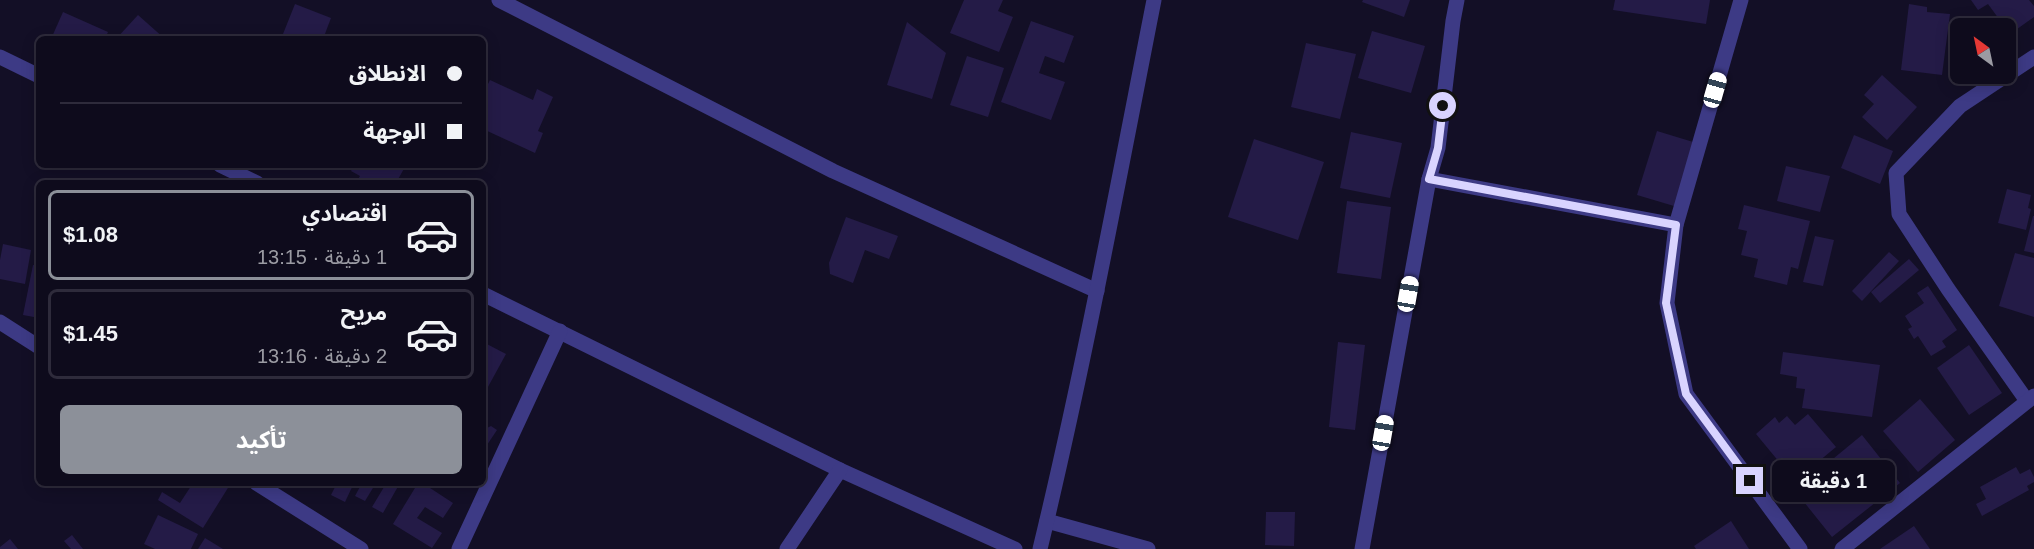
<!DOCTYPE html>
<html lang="ar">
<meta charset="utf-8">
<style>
:root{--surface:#0e0b1c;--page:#171425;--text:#f1f3f6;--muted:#9b9ba3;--line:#2e2b3b;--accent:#8c9099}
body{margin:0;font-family:Helvetica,"Noto Sans Arabic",sans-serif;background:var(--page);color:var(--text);direction:rtl;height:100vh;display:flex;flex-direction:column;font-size:22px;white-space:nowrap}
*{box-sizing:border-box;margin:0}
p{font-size:20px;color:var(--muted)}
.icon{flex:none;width:33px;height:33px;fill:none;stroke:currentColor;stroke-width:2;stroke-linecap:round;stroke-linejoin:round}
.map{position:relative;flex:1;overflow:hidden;direction:ltr}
.drawer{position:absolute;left:36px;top:180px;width:450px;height:306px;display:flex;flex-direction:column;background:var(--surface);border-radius:9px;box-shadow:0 3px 15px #0003,0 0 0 2px var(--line);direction:rtl}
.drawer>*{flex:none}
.banner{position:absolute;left:36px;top:36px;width:450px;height:132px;border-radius:9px;box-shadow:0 3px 15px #0003,0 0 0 2px var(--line);direction:rtl;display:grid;align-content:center;height:132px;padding:0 24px;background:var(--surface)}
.needle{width:39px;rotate:327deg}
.buttons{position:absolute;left:1950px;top:18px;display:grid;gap:12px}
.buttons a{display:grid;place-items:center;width:66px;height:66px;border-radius:9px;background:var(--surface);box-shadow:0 3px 15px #0003,0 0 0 2px var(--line);font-size:30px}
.end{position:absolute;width:27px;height:27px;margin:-14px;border:8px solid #d9d4ff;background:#111;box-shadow:0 0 0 3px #111}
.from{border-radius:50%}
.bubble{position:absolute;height:42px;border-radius:9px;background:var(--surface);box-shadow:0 3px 15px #0003,0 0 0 2px var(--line);font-size:20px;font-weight:700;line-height:42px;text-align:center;direction:rtl}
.car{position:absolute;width:18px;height:36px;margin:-18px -9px;border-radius:8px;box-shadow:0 0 4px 2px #0007;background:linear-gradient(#fff 24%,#345 0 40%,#fff 0 76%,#345 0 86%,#fff 0)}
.banner b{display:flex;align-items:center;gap:21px;height:57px;font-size:22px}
.banner b+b{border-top:2px solid var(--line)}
.banner i{width:15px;height:15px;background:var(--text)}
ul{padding:10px 0 0;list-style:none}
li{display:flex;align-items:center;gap:18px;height:90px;margin:0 12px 9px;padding:0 12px;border:3px solid var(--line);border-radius:9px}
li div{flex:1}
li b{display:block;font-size:22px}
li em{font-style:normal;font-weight:700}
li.selected{border-color:var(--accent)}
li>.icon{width:54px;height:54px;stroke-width:1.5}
.action{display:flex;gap:12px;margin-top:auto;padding:12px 24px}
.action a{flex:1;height:69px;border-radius:9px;background:var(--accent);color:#fff;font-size:24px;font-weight:700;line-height:69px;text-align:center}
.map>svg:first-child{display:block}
</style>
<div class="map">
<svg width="2034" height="549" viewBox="0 0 2034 549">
<rect width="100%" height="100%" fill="#130f26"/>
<g fill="#241b47">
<polygon points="964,0 1003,0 998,11 1013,17 999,52 950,33"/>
<polygon points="1363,0 1410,0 1404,17 1362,2"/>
<polygon points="1615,0 1710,0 1706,24 1613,10"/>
<polygon points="1971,0 2029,0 2034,6 2034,17 2010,34 1988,4 1978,10"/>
<polygon points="295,4 331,18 323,39 281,39"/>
<polygon points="1909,4 1927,7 1927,12 1950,14 1942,75 1901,70"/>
<polygon points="63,12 108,32 105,39 51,39"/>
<polygon points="138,15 165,39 116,39"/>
<polygon points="1031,21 1074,36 1064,63 1045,56 1039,73 1065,82 1051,120 1001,102"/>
<polygon points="907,22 946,53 932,99 887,85"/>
<polygon points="1372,31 1425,46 1411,93 1358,78"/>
<polygon points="1306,43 1356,54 1340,119 1291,107"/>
<polygon points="967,56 1004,68 988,117 950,105"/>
<polygon points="1882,75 1917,107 1887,140 1862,117 1874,104 1864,95"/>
<polygon points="490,80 533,100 537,89 553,97 538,131 543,133 535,153 483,129 483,94"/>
<polygon points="1657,131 1703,145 1684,209 1637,195"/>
<polygon points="1351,132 1402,143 1390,198 1340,188"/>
<polygon points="1854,135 1893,151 1880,184 1841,168"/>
<polygon points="1254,139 1324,162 1298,240 1228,217"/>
<polygon points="354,165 406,165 396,183 356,183 360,176 351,171"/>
<polygon points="1786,166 1830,176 1820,212 1777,201"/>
<polygon points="2007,189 2031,195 2028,208 2031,209 2026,230 1998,223"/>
<polygon points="1347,201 1391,207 1381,279 1337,273"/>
<polygon points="1744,205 1810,221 1798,269 1791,267 1787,285 1754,277 1758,259 1741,255 1747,231 1738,229"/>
<polygon points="2033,216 2034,216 2034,253 2024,251"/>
<polygon points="846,217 898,236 889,259 865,250 853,283 830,274 829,263"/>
<polygon points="1815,236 1834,240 1823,286 1803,282"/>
<polygon points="3,244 31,250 25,284 0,279 0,260"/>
<polygon points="1889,252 1899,261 1862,301 1852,291"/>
<polygon points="2015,253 2034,258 2034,317 1999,306"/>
<polygon points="1909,259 1919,270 1880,303 1871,292"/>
<polygon points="33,265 39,266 39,318 23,315"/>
<polygon points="1928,286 1957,330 1942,341 1946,347 1931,356 1918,336 1914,339 1908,329 1912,327 1905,316 1924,303 1917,293"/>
<polygon points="483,342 506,354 483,396"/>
<polygon points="1338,342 1365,345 1355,430 1329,427"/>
<polygon points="1969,345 2002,393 1969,415 1937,368"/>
<polygon points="1783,352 1880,365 1872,417 1802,408 1805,389 1796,388 1797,377 1780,374"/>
<polygon points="1920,399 1955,440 1918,472 1883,431"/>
<polygon points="1808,414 1836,447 1795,481 1756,434 1775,417 1779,423 1787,416 1795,425"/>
<polygon points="491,426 497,430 483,451 483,430"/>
<polygon points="1862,435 1900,483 1832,537 1800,497 1816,484 1811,477"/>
<polygon points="2016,467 2020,474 2030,469 2034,477 2034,482 2027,486 2029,490 1982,516 1976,504 1986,499 1980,487"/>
<polygon points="187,483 231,483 203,528 158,500 162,492 180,503 191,486"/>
<polygon points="337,483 354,483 345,502 331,495"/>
<polygon points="362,483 376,483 365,501 355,496"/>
<polygon points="377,483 400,483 383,513 372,507 384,487"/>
<polygon points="418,483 434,483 430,488 453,503 443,518 425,507 417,518 442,533 432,548 393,524"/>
<polygon points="1266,512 1295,512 1294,546 1265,545"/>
<polygon points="158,515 198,534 191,549 155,549 144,544"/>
<polygon points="1731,521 1749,549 1696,549 1694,546"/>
<polygon points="1914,526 1930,549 1880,549"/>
<polygon points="72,535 83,549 71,549 64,541"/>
<polygon points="205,538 223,549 198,549"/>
<polygon points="10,539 18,549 0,549 0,547"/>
</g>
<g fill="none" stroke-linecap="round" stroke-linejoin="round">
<g stroke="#3d3a85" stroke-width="15">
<polyline points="499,0 833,171 1097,291"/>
<polyline points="1741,0 1676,225 1667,303 1686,394 1800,549"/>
<polyline points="0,57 39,76"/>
<polyline points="220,165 257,183"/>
<polyline points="1429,179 1676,225"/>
<polyline points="483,294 840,470 1015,549"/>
<polyline points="0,322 39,347"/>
<polyline points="2027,401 1948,289 1899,214 1896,173 1960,106 2034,57"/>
<polyline points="256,483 361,549"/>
<polyline points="1047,521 1148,549"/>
<polyline points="459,549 560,331"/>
<polyline points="787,549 840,470"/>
<path d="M1040,549C1084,367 1118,183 1154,0"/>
<polyline points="1362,549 1429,179 1438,148 1453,21 1457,0"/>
<polyline points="1842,549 2034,396"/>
</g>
</g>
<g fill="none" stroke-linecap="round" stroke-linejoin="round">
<polyline stroke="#d9d4ff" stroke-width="8" points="1443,106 1438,148 1429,179 1676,225 1666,303 1686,394 1750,481"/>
</g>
</svg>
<div class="buttons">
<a><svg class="needle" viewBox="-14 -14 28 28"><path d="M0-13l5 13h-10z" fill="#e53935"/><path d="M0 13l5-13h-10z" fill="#9b9ba3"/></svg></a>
</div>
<i class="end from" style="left:1443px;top:106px"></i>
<i class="end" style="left:1750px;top:481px"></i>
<div class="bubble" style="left:1772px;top:460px;width:123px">1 دقيقة</div>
<i class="car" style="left:1715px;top:90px;rotate:16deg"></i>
<i class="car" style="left:1408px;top:294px;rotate:10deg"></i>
<i class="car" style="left:1383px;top:433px;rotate:10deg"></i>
<div class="banner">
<b><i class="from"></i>الانطلاق</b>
<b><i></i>الوجهة</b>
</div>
<section class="drawer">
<ul>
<li class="selected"><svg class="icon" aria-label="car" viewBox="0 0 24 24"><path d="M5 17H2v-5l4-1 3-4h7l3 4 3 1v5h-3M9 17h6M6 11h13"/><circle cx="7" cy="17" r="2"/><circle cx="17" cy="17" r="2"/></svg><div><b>اقتصادي</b><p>1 دقيقة · 13:15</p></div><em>$1.08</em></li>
<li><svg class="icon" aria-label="car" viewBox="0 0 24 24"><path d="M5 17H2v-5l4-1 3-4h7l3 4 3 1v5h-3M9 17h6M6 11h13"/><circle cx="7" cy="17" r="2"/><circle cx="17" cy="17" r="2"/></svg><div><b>مريح</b><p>2 دقيقة · 13:16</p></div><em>$1.45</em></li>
</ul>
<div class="action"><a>تأكيد</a></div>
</section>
</div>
